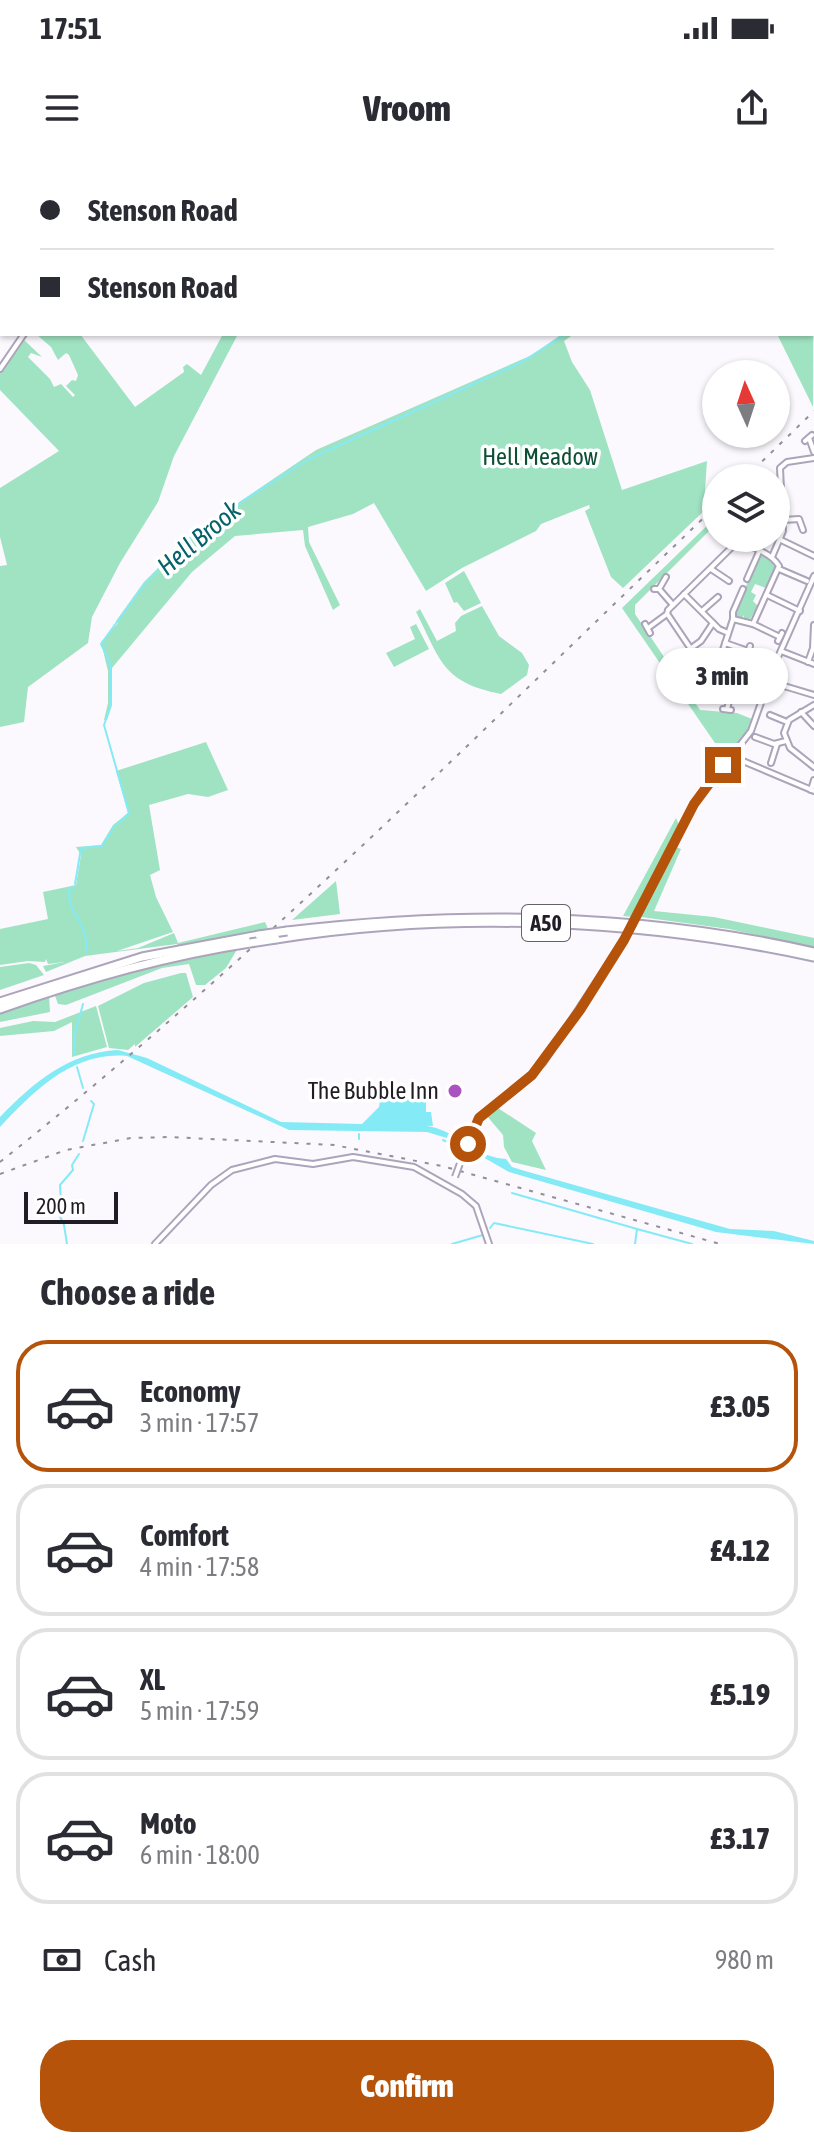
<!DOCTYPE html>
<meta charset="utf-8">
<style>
:root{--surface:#fff;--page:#f7f7f7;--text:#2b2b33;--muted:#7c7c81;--line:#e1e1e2;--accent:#b45309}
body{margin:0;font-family:"Asap Condensed",sans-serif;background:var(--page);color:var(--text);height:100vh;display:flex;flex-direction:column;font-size:30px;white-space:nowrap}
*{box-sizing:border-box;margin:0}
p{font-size:26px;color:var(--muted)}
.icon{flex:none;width:44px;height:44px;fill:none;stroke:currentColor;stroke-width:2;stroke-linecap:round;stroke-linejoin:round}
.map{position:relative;height:1084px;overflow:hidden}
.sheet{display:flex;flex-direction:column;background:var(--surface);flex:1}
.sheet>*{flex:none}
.banner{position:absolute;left:0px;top:0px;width:814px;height:176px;box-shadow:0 2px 6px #0004;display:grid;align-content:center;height:176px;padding:0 40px;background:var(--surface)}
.needle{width:52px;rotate:357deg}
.tools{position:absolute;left:702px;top:200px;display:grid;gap:16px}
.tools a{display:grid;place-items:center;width:88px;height:88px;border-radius:50%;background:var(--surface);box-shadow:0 2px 6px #0004;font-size:40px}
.scale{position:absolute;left:24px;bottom:20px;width:94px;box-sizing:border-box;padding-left:8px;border:4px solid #211d26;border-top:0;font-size:22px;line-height:28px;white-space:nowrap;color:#211d26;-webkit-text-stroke:6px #fff;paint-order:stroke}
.end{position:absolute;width:36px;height:36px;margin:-18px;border:10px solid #b45309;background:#fff;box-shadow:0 0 0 4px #fff}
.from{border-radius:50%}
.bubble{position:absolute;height:56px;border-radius:28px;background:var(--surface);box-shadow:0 2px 6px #0004;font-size:26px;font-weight:800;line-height:56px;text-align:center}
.banner b{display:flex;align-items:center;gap:28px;height:76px;font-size:30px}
.banner b+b{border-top:2px solid var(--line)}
.banner i{width:20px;height:20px;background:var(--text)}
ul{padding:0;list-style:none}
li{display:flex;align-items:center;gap:24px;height:132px;margin:0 16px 12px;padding:0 24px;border:4px solid var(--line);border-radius:32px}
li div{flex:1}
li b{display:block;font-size:30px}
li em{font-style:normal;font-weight:800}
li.selected{border-color:var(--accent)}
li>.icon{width:72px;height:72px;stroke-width:1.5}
h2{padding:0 40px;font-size:36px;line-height:96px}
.pay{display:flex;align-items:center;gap:20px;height:88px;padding:0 40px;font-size:30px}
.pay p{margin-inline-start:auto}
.action{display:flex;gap:16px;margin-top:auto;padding:16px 40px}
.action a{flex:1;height:92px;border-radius:32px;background:var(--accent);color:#fff;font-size:32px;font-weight:800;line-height:92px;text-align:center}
.status{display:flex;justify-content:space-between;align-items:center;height:56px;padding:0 40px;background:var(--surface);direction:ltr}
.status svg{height:22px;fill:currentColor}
header{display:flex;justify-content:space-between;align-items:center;height:104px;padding:0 40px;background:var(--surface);font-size:36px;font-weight:800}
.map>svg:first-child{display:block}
</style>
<div class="status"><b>17:51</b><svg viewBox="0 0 49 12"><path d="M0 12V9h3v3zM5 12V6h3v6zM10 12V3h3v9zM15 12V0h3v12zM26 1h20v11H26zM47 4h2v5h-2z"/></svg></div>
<header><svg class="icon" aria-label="menu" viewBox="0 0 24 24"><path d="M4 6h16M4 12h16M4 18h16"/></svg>Vroom<svg class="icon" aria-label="share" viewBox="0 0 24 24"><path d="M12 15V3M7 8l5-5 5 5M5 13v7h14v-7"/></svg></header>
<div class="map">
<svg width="814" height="1084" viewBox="0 0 814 1084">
<rect width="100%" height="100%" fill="#fbf9fe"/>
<g fill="#a0e3c2">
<polygon points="758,0 814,0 813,247 777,174 812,174 812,2"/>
<polygon points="36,174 80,174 135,247 184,212 183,207 187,204 201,215 223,174 238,174 174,296 158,342 120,403 92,457 88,483 28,527 24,562 0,567 0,406 7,405 0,377 0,328 59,291 0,230 0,214 22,178 42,197 31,193 28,197 50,219 54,227 61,224 73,237 75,235 66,226 72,220 76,221 78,215 69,195 66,193 58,200 51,187"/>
<polygon points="562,174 574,174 564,181 572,202 590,230 622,330 707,301 704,344 707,348 623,428 611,417 585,351 590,348 589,345 541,364 536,371 462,408 426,431 374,343 353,354 308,367 309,382 340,445 333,450 305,386 303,370 235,376 192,412 112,508 112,545 107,560 104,560 108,543 108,511 101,482 118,463 116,461 144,422 188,378 210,367 235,345 316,290 532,195"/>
<polygon points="716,357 716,364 635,445 635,454 700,550 737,553 752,559 747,573 726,599 622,448"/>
<polygon points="760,395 772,400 776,407 766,428 755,424 751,432 756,435 753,441 758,446 749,461 744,460 744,455 742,459 733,455"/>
<polygon points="464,411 481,443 464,451 457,442 454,443 445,423"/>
<path d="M482,446L499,476L522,493L529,505L527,515L501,534C442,522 441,501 416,452L420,449L437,481L456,471L455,463L461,456Z"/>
<polygon points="416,464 429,489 394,507 386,493 415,479 410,467"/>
<polygon points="206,582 228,630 208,637 188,634 149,645 160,710 150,715 156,737 173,772 117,791 138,788 174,773 178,783 265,762 269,771 179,788 177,784 85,796 46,812 43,806 65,802 48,804 46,799 45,802 28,801 0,805 0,769 48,759 43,732 76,725 81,695 76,687 101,685 113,665 128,653 116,611"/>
<polygon points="676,658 679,665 633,757 623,756"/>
<polygon points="674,686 681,689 654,751 714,757 814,778 814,788 729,769 641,757"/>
<polygon points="336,721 340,754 292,760"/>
<polygon points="238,788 226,808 205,825 196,825 189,804 162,808 66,845 58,844 54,833 120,814"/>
<polygon points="29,803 36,805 44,815 0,830 0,807"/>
<polygon points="181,813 186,813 193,837 135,887 135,884 128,890 109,888 98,846 144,823"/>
<polygon points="49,835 50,852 0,862 0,852"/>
<polygon points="96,846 107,887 72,897 72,862 54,871 0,876 0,868 33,861 55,862"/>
<polygon points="495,946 536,973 532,981 546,1010 512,1002 504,987 503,975 486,955"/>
</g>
<path fill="#84eaf6" d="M118,890L147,898L281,962L362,964L379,947L381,935H426V952H431L433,966L376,963C398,964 424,962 444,971C464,980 482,998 506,999L512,1007L525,1011L730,1069L774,1071L814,1081V1084L716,1072L509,1012L453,980L427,972L289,970L127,896C73,891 34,931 0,967V957C34,922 68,893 118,890Z"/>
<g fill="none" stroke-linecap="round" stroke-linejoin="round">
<g stroke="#84eaf6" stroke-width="2">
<polyline points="812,58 814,57"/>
<polyline points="75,724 81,688 102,686 113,668 129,653 104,565 111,545 110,503 101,484 143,426 188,380 217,366 241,342 309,299 522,202 565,174"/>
<path d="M74,728L69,730C68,758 88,758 86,792"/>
<polyline points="74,895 75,874 83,844"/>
<polyline points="77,907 83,928"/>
<polyline points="359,974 359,979"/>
<polyline points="443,980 454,985"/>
<polyline points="83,981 94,944 91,941"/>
<polyline points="512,1033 637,1069"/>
<polyline points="490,1068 494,1063 593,1084"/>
<polyline points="67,1084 64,1065 56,1048 61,1043 60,1025 73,1010 72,1005 79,994"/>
<polyline points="452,1084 483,1075"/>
<polyline points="635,1084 637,1069 692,1084"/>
</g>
<defs>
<g id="minor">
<polyline points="38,0 39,2"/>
<polyline points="103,2 105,0"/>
<polyline points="0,209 24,174"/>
<polyline points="809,278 814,292"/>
<polyline points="805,281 812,275"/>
<polyline points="783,360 799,359 803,370"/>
<polyline points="713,369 716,367"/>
<polyline points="781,380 814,396"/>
<polyline points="772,397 783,371 780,308 787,302 814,298"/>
<polyline points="711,409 729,421"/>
<polyline points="779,409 807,421"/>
<polyline points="747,419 759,392"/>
<polyline points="654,429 659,429 673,445"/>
<polyline points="659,429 666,417"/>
<polyline points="684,434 719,469 728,473"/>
<polyline points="767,435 800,451"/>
<polyline points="702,451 718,437"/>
<polyline points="668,455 699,501 767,525"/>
<polyline points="733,459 733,452 743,429"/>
<polyline points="645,464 650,473"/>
<path d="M648,468L667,454L668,450L734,385C747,382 772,394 779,406L753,464"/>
<polyline points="778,481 782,473"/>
<polyline points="725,483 748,491"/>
<polyline points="690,489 701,481 713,463"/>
<polyline points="781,491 814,504"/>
<polyline points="746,498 750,486"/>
<polyline points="808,502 813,488 814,465"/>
<polyline points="718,505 733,459 753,464 780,477"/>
<polyline points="677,514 683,523"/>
<polyline points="680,518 699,501"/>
<polyline points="705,523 709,520 712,506"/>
<polyline points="774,523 814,535"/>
<polyline points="814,545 789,560 784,573 790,588 814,607"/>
<polyline points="723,549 731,550"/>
<polyline points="727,549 736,515"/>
<polyline points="801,552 814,566"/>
<polyline points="770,555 787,562"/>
<polyline points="755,577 774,584 786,581"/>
<polyline points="731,596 814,631"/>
<polyline points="771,603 777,584"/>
<polyline points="811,630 814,620"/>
<polyline points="640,750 694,644 751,571 774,506 814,416"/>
<polyline points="459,1006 479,958 521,925 543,903 624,780"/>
<polyline points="155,1084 211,1025 232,1010 275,999 313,1004 353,997 414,1007 462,1034 476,1046 489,1084"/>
</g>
<g id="highway">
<path d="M287,771C463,750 640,752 814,792"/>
<path d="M276,779C454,751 638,759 814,797"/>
<polyline points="0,842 142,797 259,775"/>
<path d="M0,849C81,820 165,796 250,783"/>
</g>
</defs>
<use href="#minor" stroke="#ada4bb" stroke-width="8"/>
<use href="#highway" stroke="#ada4bb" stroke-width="11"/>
<use href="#minor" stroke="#fff" stroke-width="4"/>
<use href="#highway" stroke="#fff" stroke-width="7"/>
<g stroke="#928f96" stroke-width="2" stroke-dasharray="4 8" stroke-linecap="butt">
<polyline points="745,318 814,251"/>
<path d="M0,1002C255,800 482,570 716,346"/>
<polyline points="0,1014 66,990 131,978 169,977 334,985 442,1006 720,1084"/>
</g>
<defs>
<g id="minor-bridge">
<polyline points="624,780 640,750"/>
<polyline points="455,1017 459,1006"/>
</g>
<g id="highway-bridge">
<polyline points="259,775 287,771"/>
<polyline points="250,783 276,779"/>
</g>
</defs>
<use href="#minor-bridge" stroke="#ada4bb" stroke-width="8" stroke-linecap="butt"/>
<use href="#highway-bridge" stroke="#ada4bb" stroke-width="11" stroke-linecap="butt"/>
<use href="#minor-bridge" stroke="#fff" stroke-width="4"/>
<use href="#highway-bridge" stroke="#fff" stroke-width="7"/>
</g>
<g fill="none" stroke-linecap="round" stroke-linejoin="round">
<polyline stroke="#b45309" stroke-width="10" points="468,984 479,958 532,915 580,850 624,780 694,644 723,605"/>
</g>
<circle fill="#aa52bf" stroke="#fff" stroke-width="3" cx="455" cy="931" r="8"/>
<g text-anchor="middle" stroke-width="7" stroke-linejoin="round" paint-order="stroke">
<rect fill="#fff" stroke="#646167" stroke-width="2" x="522" y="745" width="48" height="36" rx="6"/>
<g font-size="22" font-weight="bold" fill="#211d26">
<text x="546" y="771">A50</text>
</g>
<g font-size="24" fill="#0c4e36" stroke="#fff">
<text x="540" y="305">Hell Meadow</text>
</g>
<g font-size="24" fill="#211d26" stroke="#fff" text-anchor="end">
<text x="439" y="939">The Bubble Inn</text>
</g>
<g font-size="26" font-style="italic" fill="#05626b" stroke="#fff">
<text transform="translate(199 378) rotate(-40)" y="9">Hell Brook</text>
</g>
</g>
</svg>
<div class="tools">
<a><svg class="needle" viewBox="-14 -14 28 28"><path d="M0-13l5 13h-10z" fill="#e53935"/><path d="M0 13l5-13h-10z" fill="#7c7c81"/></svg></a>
<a><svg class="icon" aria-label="layers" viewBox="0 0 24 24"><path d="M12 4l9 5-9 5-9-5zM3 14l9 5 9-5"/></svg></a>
</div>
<div class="scale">200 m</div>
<i class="end from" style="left:468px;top:984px"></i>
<i class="end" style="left:723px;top:605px"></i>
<div class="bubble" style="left:656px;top:488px;width:132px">3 min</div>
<div class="banner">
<b><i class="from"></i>Stenson Road</b>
<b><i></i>Stenson Road</b>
</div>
</div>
<section class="sheet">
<h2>Choose a ride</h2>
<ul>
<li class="selected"><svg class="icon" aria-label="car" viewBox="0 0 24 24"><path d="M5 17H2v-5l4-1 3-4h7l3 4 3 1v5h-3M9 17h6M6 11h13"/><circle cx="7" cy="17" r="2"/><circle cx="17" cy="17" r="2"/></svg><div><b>Economy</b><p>3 min · 17:57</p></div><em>£3.05</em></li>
<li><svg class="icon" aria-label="car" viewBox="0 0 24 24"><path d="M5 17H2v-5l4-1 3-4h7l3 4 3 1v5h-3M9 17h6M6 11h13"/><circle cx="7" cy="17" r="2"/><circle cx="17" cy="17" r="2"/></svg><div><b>Comfort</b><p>4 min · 17:58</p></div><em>£4.12</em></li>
<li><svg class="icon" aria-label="car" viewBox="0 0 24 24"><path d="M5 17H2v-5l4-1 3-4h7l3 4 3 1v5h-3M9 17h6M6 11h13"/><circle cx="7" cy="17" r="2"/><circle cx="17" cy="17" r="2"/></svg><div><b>XL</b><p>5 min · 17:59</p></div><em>£5.19</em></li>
<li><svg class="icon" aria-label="car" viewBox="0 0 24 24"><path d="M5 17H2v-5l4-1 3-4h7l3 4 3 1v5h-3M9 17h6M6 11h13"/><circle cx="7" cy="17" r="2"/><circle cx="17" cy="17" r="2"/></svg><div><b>Moto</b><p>6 min · 18:00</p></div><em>£3.17</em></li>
</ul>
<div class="pay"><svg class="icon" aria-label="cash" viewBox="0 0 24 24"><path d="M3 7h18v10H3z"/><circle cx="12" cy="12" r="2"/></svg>Cash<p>980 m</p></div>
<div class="action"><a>Confirm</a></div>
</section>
